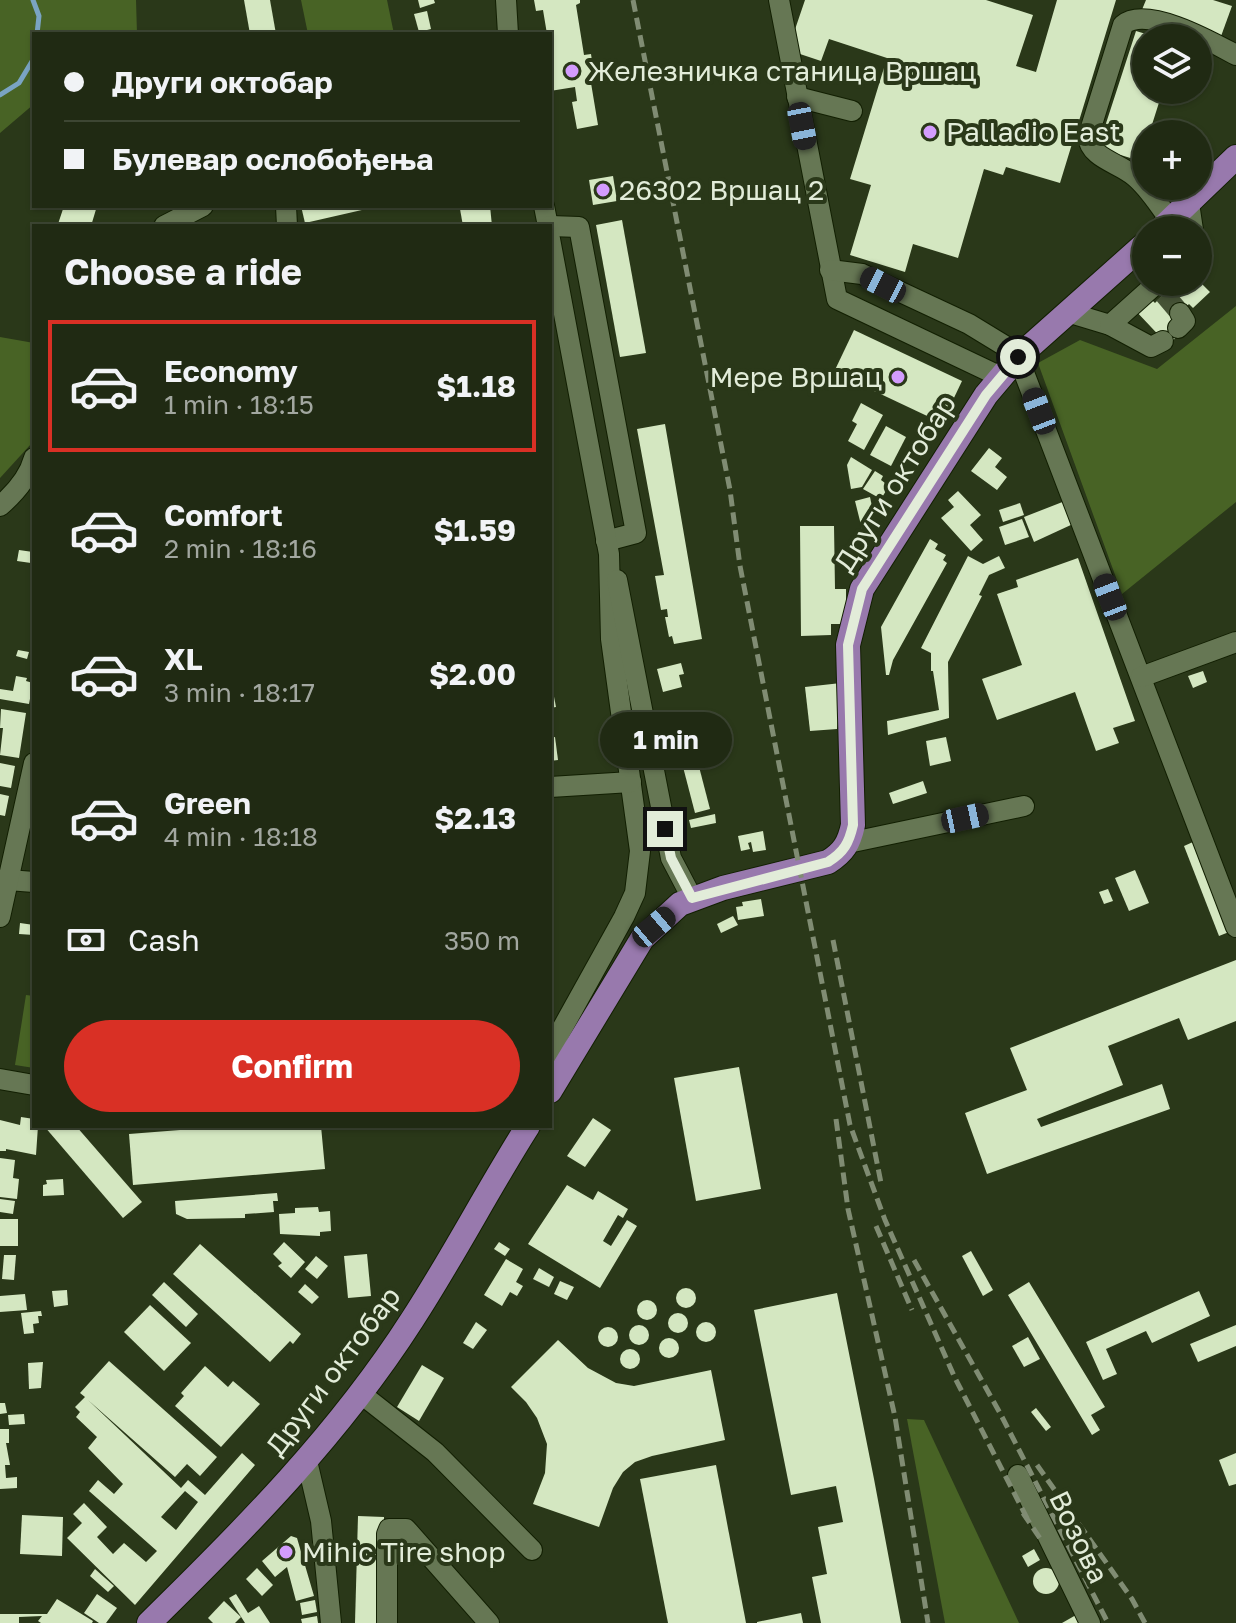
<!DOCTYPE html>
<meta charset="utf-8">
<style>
:root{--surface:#202a13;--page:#28321c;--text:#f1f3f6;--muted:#a2a7a0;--line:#3d4633;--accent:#d93025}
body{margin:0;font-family:"Golos Text",sans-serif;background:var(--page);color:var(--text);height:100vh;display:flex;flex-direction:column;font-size:30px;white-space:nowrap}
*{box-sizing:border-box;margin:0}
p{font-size:26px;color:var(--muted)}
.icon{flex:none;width:44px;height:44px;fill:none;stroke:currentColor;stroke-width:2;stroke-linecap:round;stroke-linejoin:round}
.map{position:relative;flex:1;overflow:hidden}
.side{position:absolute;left:32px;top:224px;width:520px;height:904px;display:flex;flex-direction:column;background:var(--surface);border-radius:0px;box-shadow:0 2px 6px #0004,0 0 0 2px var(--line)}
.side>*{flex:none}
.guide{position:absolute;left:32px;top:32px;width:520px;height:176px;border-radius:0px;box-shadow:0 2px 6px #0004,0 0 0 2px var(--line);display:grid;align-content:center;height:176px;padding:0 32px;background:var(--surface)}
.buttons{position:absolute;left:1132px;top:24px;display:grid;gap:16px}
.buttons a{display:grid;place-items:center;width:80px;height:80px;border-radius:50%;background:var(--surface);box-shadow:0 2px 6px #0004,0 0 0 2px var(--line);font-size:40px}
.end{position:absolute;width:36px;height:36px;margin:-18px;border:10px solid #e2ecd9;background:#111;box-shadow:0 0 0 4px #111}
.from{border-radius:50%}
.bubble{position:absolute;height:56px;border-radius:28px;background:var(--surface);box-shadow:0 2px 6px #0004,0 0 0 2px var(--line);font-size:26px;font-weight:700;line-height:56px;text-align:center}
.car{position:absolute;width:24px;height:48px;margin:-24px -12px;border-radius:10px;box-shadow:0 0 6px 2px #0007;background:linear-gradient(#222 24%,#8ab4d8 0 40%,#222 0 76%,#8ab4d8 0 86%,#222 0)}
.guide b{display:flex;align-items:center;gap:28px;height:76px;font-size:30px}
.guide b+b{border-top:2px solid var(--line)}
.guide i{width:20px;height:20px;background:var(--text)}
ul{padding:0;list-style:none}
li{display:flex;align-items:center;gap:24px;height:132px;margin:0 16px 12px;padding:0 16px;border:4px solid transparent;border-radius:0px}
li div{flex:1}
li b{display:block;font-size:30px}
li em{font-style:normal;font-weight:700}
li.selected{border-color:var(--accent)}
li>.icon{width:72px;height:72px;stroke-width:1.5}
h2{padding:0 32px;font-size:36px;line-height:96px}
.pay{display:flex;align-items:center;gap:20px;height:88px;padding:0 32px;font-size:30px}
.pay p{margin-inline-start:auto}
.primary-button{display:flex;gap:16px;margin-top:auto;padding:16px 32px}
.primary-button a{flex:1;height:92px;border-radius:48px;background:var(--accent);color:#fff;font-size:32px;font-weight:700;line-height:92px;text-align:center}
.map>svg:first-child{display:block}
</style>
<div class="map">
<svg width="1236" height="1623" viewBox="0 0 1236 1623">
<rect width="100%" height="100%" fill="#2a3819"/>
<g fill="#486325">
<polygon points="0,0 136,0 137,34 34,34 34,104 0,133"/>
<polygon points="301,0 387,0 394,34 308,34"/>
<polygon points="1236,306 1236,502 1122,594 1038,363 1080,340 1157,369"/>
<polygon points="0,337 34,343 34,425 31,444 0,478"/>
<polygon points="26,995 34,996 34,1068 15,1065"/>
<polygon points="907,1419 924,1420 1019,1623 945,1623"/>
</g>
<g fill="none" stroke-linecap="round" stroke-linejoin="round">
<g stroke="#7aa4c3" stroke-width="5">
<polyline points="33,0 39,16 37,34"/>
<polyline points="0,95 19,83 34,58"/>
</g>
</g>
<g fill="#d4e7c1" fill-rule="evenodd">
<polygon points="244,0 270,0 276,34 250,34"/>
<polygon points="418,0 434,0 435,3 420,8"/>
<polygon points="534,0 580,0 580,3 576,5 584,55 591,54 595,82 591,83 598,125 577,129 572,102 577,101 575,87 550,91 550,34 547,34 543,10 536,11"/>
<polygon points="805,0 986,0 1033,15 1016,66 1036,72 1057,0 1116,0 1060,183 1006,167 1003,175 984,169 958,258 913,244 905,272 850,255 871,185 850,179 887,58 829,39 821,61 788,50"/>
<polygon points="1146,0 1213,0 1232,6 1220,39 1141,12"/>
<polygon points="427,11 431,29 419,32 414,14"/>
<polygon points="1136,31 1156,37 1146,38 1146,90 1163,90 1149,134 1146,134 1140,161 1098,148"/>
<polygon points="613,176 617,201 593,205 589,180"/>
<polygon points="64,206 71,209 72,206 97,206 91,226 58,224"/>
<polygon points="301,206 375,206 375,207 305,223"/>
<polygon points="476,206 490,206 492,226 463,226 460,209"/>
<polygon points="622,220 646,353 620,357 596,225"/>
<polygon points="1198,280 1210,292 1193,308 1189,304 1171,321 1182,332 1168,345 1134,309 1148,296 1155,303 1172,286 1170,284 1173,282 1198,282"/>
<polygon points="854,330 962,381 942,423 834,372"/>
<polygon points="861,403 883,415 864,450 848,441 857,424 852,421"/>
<polygon points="665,424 702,639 674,644 672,636 669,637 665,617 668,617 667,609 661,610 655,576 664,575 637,429"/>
<polygon points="886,426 906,437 891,466 870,455"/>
<polygon points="989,448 1002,458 995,467 1007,477 997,490 971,471"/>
<polygon points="851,457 872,470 862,487 851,489 847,465"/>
<polygon points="875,471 883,476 881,480 889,486 881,499 863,489"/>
<polygon points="958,491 981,515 970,525 983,540 971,551 941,518 954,507 948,500"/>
<polygon points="870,497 876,526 862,529 855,501"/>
<polygon points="1065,501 1073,524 1034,542 1024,517"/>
<polygon points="1020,503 1024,515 1003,522 999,510"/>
<polygon points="1022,519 1029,537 1005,545 999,527"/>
<polygon points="800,526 834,526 835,589 846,589 846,624 831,624 831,635 801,636"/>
<polygon points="930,539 938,544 935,549 946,555 943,560 947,563 893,660 889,675 886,675 881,627"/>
<polygon points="19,550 33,552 31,563 17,561"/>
<polygon points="968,556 983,564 999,556 1005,568 989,575 979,595 982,596 948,662 949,718 888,735 887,721 939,710 933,671 931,671 931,653 921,648"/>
<polygon points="1078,558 1135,721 1113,728 1119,743 1096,751 1075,692 997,720 982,679 1022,665 997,594 1018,587 1016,580"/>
<polygon points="18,650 29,652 27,659 16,656"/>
<polygon points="681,663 684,674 679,675 682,687 663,692 657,669"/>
<polygon points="1203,671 1207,682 1193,688 1188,676"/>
<polygon points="16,676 27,678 26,681 33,683 29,704 0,699 0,689 13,691"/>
<polygon points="550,676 556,707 550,708"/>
<polygon points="841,683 837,729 810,731 805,687"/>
<polygon points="1,709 26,713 19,758 0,755 3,728 0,728"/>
<polygon points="687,719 693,745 674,750 668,723"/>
<polygon points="555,737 558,760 550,761 550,738"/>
<polygon points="946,737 951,761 930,766 926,741"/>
<polygon points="697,759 710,809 695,813 682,763"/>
<polygon points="0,763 15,766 11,788 0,786"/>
<polygon points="923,781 927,793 893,804 889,793"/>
<polygon points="0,794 9,796 5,816 0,815"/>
<polygon points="715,814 716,823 691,828 689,820"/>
<polygon points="763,831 766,850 753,852 751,842 748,843 750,849 741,851 738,836"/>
<polygon points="1193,842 1229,932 1219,936 1184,846"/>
<polygon points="1135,870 1149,903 1129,911 1115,878"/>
<polygon points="1108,889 1113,901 1104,904 1099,892"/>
<polygon points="761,899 764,916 738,920 736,907 743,906 742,902"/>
<polygon points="733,916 738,925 721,933 717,924"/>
<polygon points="20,923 34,925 34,935 19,934"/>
<polygon points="1236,960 1236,1021 1188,1040 1179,1018 1108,1046 1123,1085 1037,1119 1041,1127 1162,1084 1170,1109 987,1174 965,1113 1027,1090 1010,1048"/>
<polygon points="739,1067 761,1189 696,1201 674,1078"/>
<polygon points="21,1117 34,1119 34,1126 38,1126 36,1155 6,1149 6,1151 0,1151 0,1120 20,1125"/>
<polygon points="593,1118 611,1130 585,1167 567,1156"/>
<polygon points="44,1126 76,1126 142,1202 123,1218"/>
<polygon points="231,1126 321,1126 325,1169 133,1185 129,1134"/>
<polygon points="0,1158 15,1160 13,1178 19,1179 17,1199 0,1197"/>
<polygon points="63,1179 64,1195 43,1196 43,1185 47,1184 46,1180"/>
<polygon points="567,1185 593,1200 598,1191 628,1209 623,1218 618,1215 603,1241 611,1246 627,1220 637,1226 600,1288 528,1244"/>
<polygon points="277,1193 278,1201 273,1201 274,1212 245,1214 245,1218 187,1219 176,1214 175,1201"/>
<polygon points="0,1199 15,1201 13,1214 0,1212"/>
<polygon points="318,1207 319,1212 330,1211 331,1231 320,1232 320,1236 280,1234 279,1214 295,1213 295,1208"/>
<rect x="0" y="1219" width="18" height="27"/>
<polygon points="284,1242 305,1262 291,1278 278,1266 282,1263 273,1254"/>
<polygon points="499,1242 510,1249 505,1256 494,1249"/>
<polygon points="200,1244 301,1334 293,1344 290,1341 270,1362 173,1274"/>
<polygon points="971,1251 993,1290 983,1296 962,1256"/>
<polygon points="367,1254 371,1296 348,1298 344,1256"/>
<polygon points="4,1255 16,1255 14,1280 2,1279"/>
<polygon points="316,1256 328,1266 317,1279 305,1269"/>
<polygon points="506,1259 523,1269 516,1282 523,1286 517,1296 510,1292 502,1306 484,1295"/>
<polygon points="539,1268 554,1277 549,1287 533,1279"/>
<polygon points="560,1281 574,1287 567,1300 554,1294"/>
<polygon points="164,1282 198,1314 186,1327 152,1295"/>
<polygon points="1029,1282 1105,1407 1091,1415 1100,1430 1092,1435 1008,1295"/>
<polygon points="305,1284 319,1297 312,1304 298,1292"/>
<circle cx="686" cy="1298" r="10"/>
<polygon points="67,1290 68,1305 54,1307 52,1291"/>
<polygon points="1199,1291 1210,1316 1152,1343 1146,1331 1106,1349 1117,1374 1103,1380 1086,1342"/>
<polygon points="837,1293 874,1479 901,1623 821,1623 812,1577 827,1574 818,1527 843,1522 836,1486 791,1495 754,1310"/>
<polygon points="25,1294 27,1310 0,1312 0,1296"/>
<circle cx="647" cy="1310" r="10"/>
<polygon points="150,1305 191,1343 164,1371 124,1332"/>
<polygon points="41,1311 42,1316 38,1316 39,1323 33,1324 34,1333 24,1334 21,1313"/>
<circle cx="678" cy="1323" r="10"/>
<circle cx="706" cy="1332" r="10"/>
<polygon points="476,1322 487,1330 473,1349 463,1343"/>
<circle cx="639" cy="1335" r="10"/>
<polygon points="1236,1325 1236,1346 1198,1362 1190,1344"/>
<circle cx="608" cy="1337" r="10"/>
<polygon points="1028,1337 1040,1359 1024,1367 1012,1346"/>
<circle cx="669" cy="1348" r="10"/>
<polygon points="558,1340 588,1368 616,1383 634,1386 711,1370 725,1440 652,1456 635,1462 623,1472 613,1488 599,1527 533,1504 545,1473 547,1444 537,1418 526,1402 511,1387"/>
<circle cx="630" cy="1359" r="10"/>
<path d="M109,1361L217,1457L200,1476L187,1464L175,1477L88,1400L181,1488L188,1480L205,1495L242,1453L255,1465L135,1605L67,1538L82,1523L73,1514L84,1503L107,1527L97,1537L113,1554L124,1543L146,1562L157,1551L89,1491L98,1480L114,1494L123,1484L88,1448L97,1437L76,1417L80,1412L75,1407L85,1397L80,1393ZM185,1491L198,1502L176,1530L161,1517Z"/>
<polygon points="43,1362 41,1388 29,1389 28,1363"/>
<polygon points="422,1365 444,1378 419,1421 397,1407"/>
<polygon points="205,1366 228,1387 233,1381 260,1404 221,1447 175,1406 184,1396 181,1393"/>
<polygon points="0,1403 5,1403 7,1413 0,1414"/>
<polygon points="1036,1408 1051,1427 1046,1431 1031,1412"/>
<polygon points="24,1414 25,1424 9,1425 8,1415"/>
<polygon points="0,1429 9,1429 9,1443 6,1443 10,1465 5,1465 6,1478 17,1477 17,1488 0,1489"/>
<polygon points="1236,1453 1236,1484 1229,1486 1219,1460"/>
<polygon points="716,1465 746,1623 668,1623 640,1479"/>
<polygon points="22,1515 63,1517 62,1556 20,1554"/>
<polygon points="358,1516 384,1517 381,1623 355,1623"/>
<polygon points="291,1536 297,1538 314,1596 296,1601 287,1567 275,1577 262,1561"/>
<polygon points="1034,1549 1040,1560 1028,1567 1022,1556"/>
<polygon points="257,1568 273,1585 262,1596 246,1579"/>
<circle cx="1046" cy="1581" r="13"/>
<polygon points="95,1569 114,1586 108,1592 90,1576"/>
<polygon points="97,1594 117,1608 106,1623 99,1623 84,1613"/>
<polygon points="236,1594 248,1613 259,1606 270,1623 245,1623 229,1598"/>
<polygon points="57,1599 93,1621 92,1623 41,1623 38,1621 42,1616 19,1617 19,1623 0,1623 0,1614 47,1614"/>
<polygon points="315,1600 317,1612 302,1615 300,1603"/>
<polygon points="224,1601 241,1617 235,1623 213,1623 208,1618"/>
<polygon points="801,1613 803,1623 757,1623 757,1622"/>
<polygon points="1076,1615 1080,1623 1062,1623"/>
<polygon points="317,1616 318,1623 302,1623 301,1619"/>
</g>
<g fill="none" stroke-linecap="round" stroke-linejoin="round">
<polyline stroke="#465336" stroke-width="20" stroke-dasharray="20 10" stroke-linecap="butt" points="1164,294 1180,313"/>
<defs>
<g id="minor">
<polyline points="506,0 508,34"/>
<polyline points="779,0 837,299 1001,377"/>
<polyline points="797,97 852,111"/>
<polyline points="1189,203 1193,230"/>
<polyline points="286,206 287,226"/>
<polyline points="544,206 548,226"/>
<path d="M1171,221C1159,206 1149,188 1134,176C1119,163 1090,158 1088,137L1123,25C1146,5 1212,42 1236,55"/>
<polyline points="164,226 203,206"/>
<polyline points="550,226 579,227 636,533 606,541"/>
<polyline points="550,239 609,554 611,639 640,851 635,893 624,917 558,1036 550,1057"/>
<polyline points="830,270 862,274 969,324 1010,349 1018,357 1236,927"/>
<polyline points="1067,312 1110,325 1151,347 1163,341"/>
<polyline points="1110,325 1158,282"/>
<polyline points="1178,328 1185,321 1180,313"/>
<path d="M0,506C15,493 29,477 34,458"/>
<polyline points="617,580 671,858 692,898"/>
<polyline points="1141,677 1236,642"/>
<polyline points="550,787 631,782"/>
<polyline points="848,843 1024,806"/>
<polyline points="8,880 34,882"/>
<polyline points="0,917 34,763"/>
<polyline points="0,1079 34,1085"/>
<polyline points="360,1393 435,1452 532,1550"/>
<polyline points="307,1461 321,1521 331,1623"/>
<polyline points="1018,1475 1090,1623"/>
<polyline points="387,1623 387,1534 389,1529 406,1529 489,1623"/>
</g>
<g id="major">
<polyline points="1160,230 1236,157"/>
<path d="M550,1091L642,939L680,904L723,888L828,862C844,852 849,843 853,825L848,645L862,589L986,395L1018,357L1146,243"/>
<path d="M149,1623C245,1529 339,1434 412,1320C453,1257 488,1189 528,1126"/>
</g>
</defs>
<use href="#minor" stroke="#121f02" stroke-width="22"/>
<use href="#major" stroke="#121f02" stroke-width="26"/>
<use href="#minor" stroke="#667754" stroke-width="20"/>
<use href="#major" stroke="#9879ad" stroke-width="24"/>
<g stroke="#808c73" stroke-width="5" stroke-dasharray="12 6" stroke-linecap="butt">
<polyline points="633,0 730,490 740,566 850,1125 885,1220 955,1378 1029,1522"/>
<polyline points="833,940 881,1183"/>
<polyline points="836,1119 848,1209 895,1417 928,1623"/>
<polyline points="876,1226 912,1310"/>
<polyline points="914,1260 1000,1413 1108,1623"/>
<polyline points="1037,1465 1132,1599 1145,1623"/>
<polyline points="1023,1513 1041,1540"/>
</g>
</g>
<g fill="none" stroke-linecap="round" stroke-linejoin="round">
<path stroke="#e2ecd9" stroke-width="10" d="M665,829L671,858L692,898L828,862C844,852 849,843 853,825L848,645L862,589L986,395L1018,357"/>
</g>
<g fill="#d39cfd" stroke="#2a3819" stroke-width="3">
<circle cx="572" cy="71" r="8"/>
<circle cx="930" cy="132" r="8"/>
<circle cx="603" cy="190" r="8"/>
<circle cx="898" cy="377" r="8"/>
<circle cx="286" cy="1552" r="8"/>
</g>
<g text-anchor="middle" stroke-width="8" stroke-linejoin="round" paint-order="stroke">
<g font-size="28" fill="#e2ecd9" stroke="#2a3819" text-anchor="start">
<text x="588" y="81">Железничка станица Вршац</text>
<text x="946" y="142">Palladio East</text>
<text x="619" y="200">26302 Вршац 2</text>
<text x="882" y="387" text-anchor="end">Мере Вршац</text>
<text x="302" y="1562">Mihic Tire shop</text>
</g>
<g font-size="28" fill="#e2ecd9" stroke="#2a3819">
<text transform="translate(895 483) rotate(-58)" y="10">Други октобар</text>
<text transform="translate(333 1371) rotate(-53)" y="10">Други октобар</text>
<text transform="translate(1079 1537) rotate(64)" y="10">Возова</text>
</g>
</g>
</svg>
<div class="buttons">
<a><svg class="icon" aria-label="layers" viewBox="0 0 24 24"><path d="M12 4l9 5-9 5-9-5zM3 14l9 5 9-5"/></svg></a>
<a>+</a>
<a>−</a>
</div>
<i class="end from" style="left:1018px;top:357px"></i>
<i class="end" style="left:665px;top:829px"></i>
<div class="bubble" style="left:600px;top:712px;width:132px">1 min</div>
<i class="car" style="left:802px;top:126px;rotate:169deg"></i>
<i class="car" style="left:883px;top:285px;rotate:297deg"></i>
<i class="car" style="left:1039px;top:411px;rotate:339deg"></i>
<i class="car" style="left:1110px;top:597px;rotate:339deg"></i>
<i class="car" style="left:965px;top:818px;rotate:78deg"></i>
<i class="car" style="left:654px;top:927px;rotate:50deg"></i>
<div class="guide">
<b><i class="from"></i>Други октобар</b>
<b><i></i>Булевар ослобођења</b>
</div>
<section class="side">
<h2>Choose a ride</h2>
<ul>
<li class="selected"><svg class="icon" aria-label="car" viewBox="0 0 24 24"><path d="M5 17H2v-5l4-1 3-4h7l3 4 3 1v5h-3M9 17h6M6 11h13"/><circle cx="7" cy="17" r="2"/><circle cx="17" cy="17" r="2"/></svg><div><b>Economy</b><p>1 min · 18:15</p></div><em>$1.18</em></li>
<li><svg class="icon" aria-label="car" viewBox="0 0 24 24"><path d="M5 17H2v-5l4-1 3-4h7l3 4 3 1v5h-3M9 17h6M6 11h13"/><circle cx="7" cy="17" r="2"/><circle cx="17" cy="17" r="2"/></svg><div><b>Comfort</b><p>2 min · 18:16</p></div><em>$1.59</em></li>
<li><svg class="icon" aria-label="car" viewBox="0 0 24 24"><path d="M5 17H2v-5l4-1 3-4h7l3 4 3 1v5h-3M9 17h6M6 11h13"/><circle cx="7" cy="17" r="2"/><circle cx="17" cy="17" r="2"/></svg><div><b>XL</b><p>3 min · 18:17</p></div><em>$2.00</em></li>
<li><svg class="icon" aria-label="car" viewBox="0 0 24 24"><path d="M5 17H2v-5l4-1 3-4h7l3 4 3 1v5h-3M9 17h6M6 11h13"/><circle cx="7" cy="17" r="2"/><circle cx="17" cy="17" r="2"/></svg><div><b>Green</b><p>4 min · 18:18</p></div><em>$2.13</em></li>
</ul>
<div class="pay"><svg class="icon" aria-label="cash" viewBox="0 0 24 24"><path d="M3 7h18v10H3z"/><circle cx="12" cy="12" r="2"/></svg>Cash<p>350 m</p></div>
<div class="primary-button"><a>Confirm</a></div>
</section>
</div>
